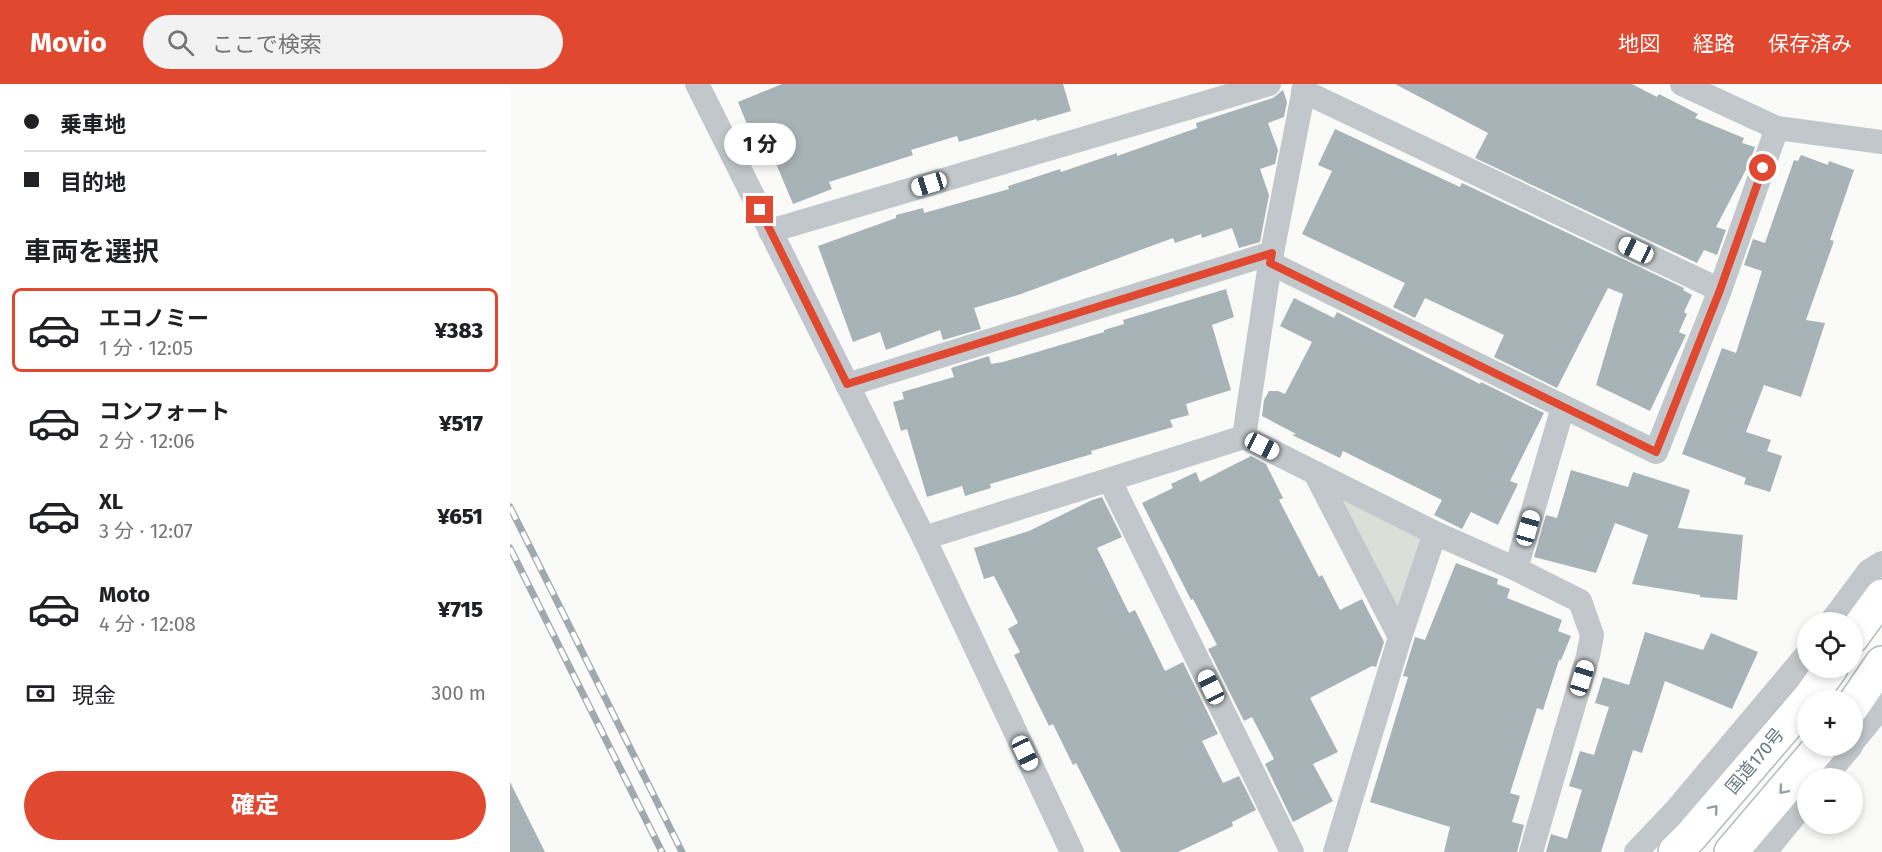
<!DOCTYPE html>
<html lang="ja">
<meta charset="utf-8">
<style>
:root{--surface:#fff;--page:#f2f2f2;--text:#202124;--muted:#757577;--line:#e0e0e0;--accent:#e14830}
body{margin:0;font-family:"Fira Sans","Noto Sans JP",sans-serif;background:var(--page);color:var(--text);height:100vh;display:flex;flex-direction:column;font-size:22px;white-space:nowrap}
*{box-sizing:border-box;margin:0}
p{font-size:20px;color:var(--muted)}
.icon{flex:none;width:33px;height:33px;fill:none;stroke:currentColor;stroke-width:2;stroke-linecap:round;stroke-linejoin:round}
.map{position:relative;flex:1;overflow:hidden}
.sheet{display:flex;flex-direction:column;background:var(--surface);width:510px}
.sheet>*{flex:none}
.hud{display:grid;align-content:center;height:132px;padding:0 24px;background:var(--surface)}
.fabs{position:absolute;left:1287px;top:528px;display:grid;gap:12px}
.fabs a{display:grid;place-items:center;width:66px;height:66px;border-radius:50%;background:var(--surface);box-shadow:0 3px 9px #0003;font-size:30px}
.end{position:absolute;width:27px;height:27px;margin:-14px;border:8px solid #e14830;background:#fff;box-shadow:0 0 0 3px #fff}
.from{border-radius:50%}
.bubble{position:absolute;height:42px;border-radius:21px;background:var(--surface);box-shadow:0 3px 9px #0003;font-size:20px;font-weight:800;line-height:42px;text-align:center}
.car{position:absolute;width:18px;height:36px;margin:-18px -9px;border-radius:8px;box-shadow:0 0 4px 2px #0007;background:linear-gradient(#fff 24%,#345 0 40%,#fff 0 76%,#345 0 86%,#fff 0)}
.hud b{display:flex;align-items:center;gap:21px;height:57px;font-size:22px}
.hud b+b{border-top:2px solid var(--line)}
.hud i{width:15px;height:15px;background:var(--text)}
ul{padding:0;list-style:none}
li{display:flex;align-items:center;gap:18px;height:84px;margin:0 12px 9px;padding:0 12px;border:3px solid transparent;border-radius:9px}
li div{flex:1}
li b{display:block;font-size:22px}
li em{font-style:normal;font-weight:800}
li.active{border-color:var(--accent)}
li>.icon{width:54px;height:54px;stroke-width:1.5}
h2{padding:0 24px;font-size:27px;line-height:72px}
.pay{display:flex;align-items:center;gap:15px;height:66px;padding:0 24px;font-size:22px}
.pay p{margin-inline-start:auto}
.primary-button{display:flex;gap:12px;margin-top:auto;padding:12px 24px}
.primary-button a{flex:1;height:69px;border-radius:36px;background:var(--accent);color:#fff;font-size:24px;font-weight:800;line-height:69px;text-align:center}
header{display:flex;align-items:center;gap:36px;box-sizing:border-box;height:84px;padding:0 30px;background:var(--accent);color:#fff}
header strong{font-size:28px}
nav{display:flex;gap:33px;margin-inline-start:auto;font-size:21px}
.search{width:420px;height:54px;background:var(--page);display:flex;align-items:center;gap:15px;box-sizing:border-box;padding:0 21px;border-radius:33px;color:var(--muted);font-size:22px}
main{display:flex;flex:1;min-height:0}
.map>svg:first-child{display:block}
</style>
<header>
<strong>Movio</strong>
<div class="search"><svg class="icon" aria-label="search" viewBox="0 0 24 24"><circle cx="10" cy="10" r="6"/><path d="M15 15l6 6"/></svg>ここで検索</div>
<nav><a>地図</a><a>経路</a><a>保存済み</a></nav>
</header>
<main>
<section class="sheet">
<div class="hud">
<b><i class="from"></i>乗車地</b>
<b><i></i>目的地</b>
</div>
<h2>車両を選択</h2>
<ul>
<li class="active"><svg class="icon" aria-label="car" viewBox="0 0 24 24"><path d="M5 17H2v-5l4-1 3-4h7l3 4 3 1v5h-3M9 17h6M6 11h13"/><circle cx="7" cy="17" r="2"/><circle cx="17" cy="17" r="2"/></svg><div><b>エコノミー</b><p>1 分 · 12:05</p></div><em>¥383</em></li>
<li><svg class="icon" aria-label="car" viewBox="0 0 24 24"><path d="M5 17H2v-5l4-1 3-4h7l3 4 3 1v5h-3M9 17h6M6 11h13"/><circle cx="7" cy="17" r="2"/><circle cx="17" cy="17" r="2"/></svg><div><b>コンフォート</b><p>2 分 · 12:06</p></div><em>¥517</em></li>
<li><svg class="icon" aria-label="car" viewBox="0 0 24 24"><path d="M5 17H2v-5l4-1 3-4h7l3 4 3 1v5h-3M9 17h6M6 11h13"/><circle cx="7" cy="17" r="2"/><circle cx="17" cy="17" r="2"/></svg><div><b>XL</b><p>3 分 · 12:07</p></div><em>¥651</em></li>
<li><svg class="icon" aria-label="car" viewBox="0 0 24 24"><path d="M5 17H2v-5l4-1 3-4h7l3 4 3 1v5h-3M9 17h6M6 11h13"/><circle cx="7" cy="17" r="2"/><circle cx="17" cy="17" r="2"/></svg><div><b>Moto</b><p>4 分 · 12:08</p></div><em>¥715</em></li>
</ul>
<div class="pay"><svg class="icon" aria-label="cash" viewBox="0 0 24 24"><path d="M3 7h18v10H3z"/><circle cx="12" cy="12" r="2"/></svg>現金<p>300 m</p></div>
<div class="primary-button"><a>確定</a></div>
</section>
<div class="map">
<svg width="1372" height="768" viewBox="0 0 1372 768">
<rect width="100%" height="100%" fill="#fafaf8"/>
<polygon fill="#dadfd7" points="824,404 919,452 892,532"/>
<g fill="#a8b3b7">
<polygon points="272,0 553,0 561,27 527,37 526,35 449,58 447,52 401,66 403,71 319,98 322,105 283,120 254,51 243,55 228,18"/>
<polygon points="885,0 1122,0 1147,13 1149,10 1188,30 1185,34 1234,54 1232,59 1245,63 1239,80 1206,143 1216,146 1207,171 1194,166 1187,179 965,74 978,49"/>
<polygon points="773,6 777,18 774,33 758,39 768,66 765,80 750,85 759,111 750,158 729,164 722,144 692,154 691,150 665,159 663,154 511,210 464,224 471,245 433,256 430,246 376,266 370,248 343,258 308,162 386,134 386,131 413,124 414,129 499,105 498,102 550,85 551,88 607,69 607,72 687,44 686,39 763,14"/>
<polygon points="825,45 950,103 952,99 1174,204 1173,206 1182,211 1174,228 1177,230 1169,248 1176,251 1140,327 1086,301 1113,210 1098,204 1047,304 984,273 994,251 915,214 905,234 883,223 895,199 792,150 822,87 808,81"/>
<polygon points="1291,71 1318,81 1319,77 1344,86 1320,156 1324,157 1296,236 1315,239 1291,313 1254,301 1236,348 1261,356 1257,367 1272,372 1260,408 1234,400 1236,394 1172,370 1212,264 1226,269 1252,187 1234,181 1243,155 1255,159 1284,76 1288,77"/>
<polygon points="716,205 724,233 702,241 721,306 676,320 679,331 660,336 663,343 581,367 582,370 480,400 481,404 455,412 452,402 417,413 397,345 391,347 383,318 394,315 392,308 444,293 441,284 479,272 481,280 493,278 594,248 594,246 614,240 613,236"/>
<polygon points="784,214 824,234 827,228 970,300 971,298 1034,329 1000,397 1008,400 988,441 961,428 952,445 924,431 932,416 833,367 830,374 782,351 786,350 752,332 754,316 759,307 768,307 775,310 802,258 770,242"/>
<polygon points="741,372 756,380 773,414 769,416 809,493 812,491 830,526 852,515 874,558 866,583 862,582 800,614 828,668 803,680 823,717 783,738 755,680 764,675 742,633 734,637 698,565 707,561 683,515 681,516 632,419 663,404 661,400 686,388 690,398"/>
<polygon points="1061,386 1118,403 1123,388 1180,406 1168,444 1233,451 1227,516 1190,513 1190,511 1122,500 1138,451 1105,439 1086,489 1024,473 1036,431 1047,434"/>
<polygon points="592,413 612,453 587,464 619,529 625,526 655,587 673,578 708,650 692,657 713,699 729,692 746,726 722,738 723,742 668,768 611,768 566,679 563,681 543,640 539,642 504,571 510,568 498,545 508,539 484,492 474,495 464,464 519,447 582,416"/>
<polygon points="946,479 988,495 987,500 1000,505 997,514 1052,536 1048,547 1061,552 1051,576 1049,576 1033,626 1027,624 1000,709 1010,712 1002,738 1014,741 1007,768 934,768 940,743 860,718 898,593 893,592 905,553 915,556"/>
<polygon points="1135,548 1193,566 1201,549 1248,568 1222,625 1155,597 1132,669 1123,666 1091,768 1036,768 1041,750 1057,755 1072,706 1059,702 1070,667 1084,671 1099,623 1085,619 1093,593 1119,601"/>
<polygon points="0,698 35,768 0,768"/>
</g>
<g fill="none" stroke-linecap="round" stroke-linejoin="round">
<defs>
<g id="highway">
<polyline points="1342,553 1372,512"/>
<polyline points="1342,623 1372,579"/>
<polyline points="1165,768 1181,752 1300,613 1321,584"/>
<polyline points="1221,768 1311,662"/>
</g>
</defs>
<use href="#highway" stroke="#b4babd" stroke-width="36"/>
<g stroke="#c1c7ca" stroke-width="24">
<polyline points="187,0 414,454 562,768"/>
<polyline points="1172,0 1267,44 1372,58"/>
<polyline points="260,147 759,0"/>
<polyline points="760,179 1146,368 1210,206 793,7"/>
<polyline points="1210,206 1267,44"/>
<polyline points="337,301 762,169"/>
<polyline points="734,353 925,449 1006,485 1070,517 1082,551 1078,572 1021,768"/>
<polyline points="805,389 890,553"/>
<polyline points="600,397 782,768"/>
<polyline points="414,454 734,353 760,179 795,0"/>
<polyline points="1006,485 1053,323"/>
<polyline points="1321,538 1359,487 1372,479"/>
<polyline points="1342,659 1372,622"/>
<polyline points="1314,694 1341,662"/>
<polyline points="825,768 890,553 925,449"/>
<polyline points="1126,768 1166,726 1298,569"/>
<polyline points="1255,768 1298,715"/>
</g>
<use href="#highway" stroke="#fff" stroke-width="33"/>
<defs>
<g id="rail">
<polyline points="0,423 172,768"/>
<polyline points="0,464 152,768"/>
</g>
</defs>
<use href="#rail" stroke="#a0aaae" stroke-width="7"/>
<use href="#rail" stroke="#fff" stroke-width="4.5" stroke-dasharray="14" stroke-linecap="butt"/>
</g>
<defs><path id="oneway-chevron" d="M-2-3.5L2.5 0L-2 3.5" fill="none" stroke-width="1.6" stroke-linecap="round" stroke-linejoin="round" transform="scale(1.5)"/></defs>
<g stroke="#93a1a8">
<use href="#oneway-chevron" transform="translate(1273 706) rotate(130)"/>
<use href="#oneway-chevron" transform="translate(1204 725) rotate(-50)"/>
</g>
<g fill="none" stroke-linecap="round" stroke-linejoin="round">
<polyline stroke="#e14830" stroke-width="8" points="250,126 337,300 762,169 760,179 1146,368 1210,206 1253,84"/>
</g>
<g text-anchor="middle" stroke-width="6" stroke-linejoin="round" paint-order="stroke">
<g font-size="18" fill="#657982" stroke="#fff">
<text transform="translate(1245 677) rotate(-50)" y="6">国道170号</text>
</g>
</g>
</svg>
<div class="fabs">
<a><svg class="icon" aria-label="locate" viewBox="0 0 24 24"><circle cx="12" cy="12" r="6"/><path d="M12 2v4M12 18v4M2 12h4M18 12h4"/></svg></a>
<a>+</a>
<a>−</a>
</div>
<i class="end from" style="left:1253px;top:84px"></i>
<i class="end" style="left:250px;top:126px"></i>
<div class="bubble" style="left:214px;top:39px;width:72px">1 分</div>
<i class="car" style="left:419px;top:100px;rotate:253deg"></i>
<i class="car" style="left:1126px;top:166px;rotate:295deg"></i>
<i class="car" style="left:752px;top:362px;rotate:117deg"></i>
<i class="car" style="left:1018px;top:444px;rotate:16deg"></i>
<i class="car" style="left:1072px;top:594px;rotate:17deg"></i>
<i class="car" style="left:701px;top:603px;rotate:334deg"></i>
<i class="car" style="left:515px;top:669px;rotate:155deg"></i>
</div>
</main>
